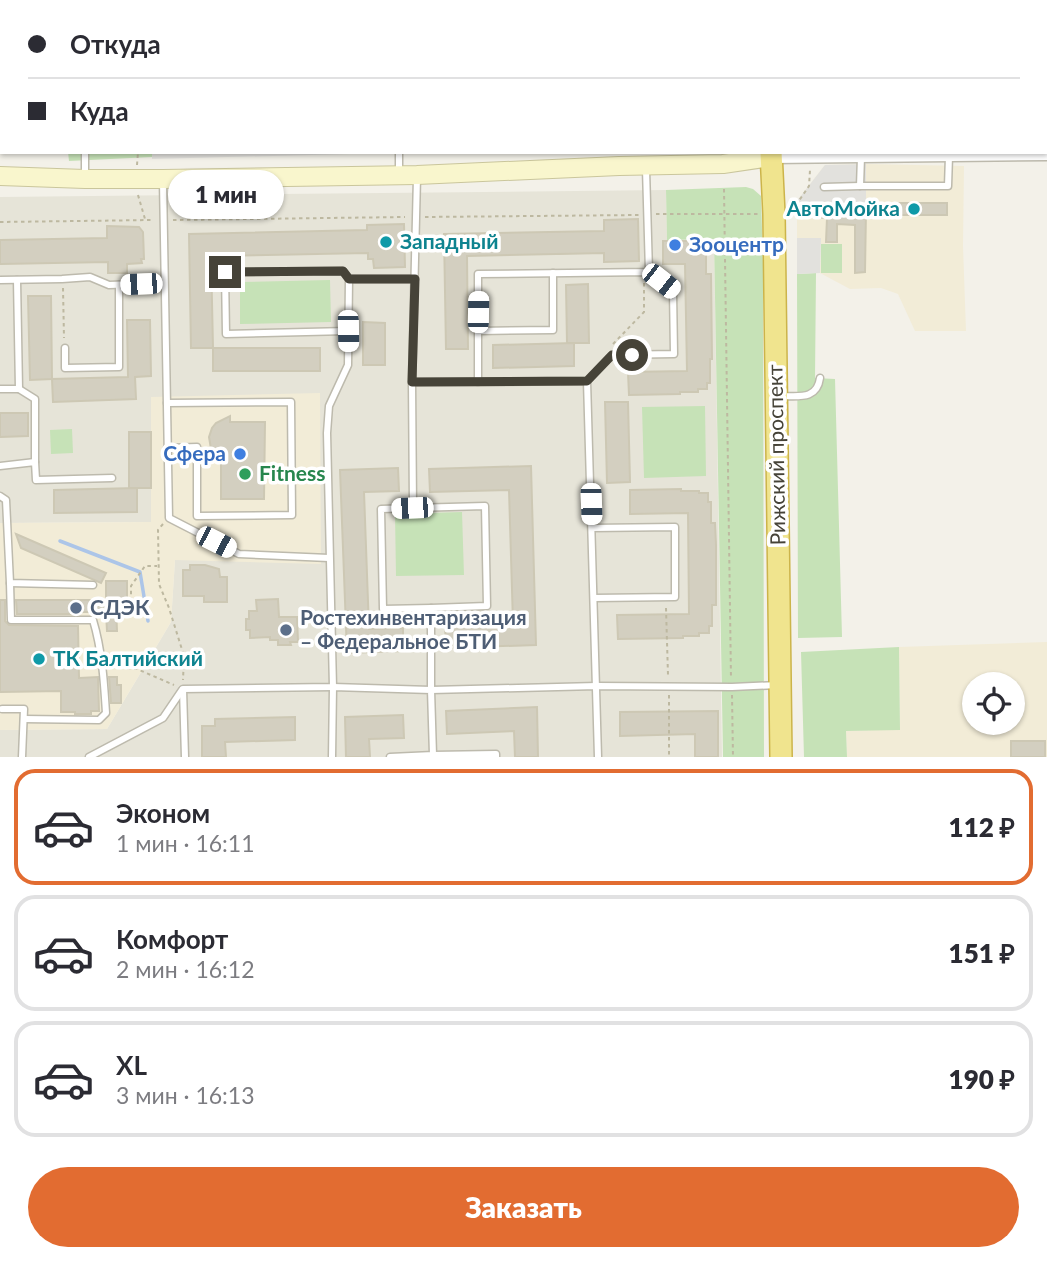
<!DOCTYPE html>
<html lang="ru">
<meta charset="utf-8">
<style>
:root{--surface:#fff;--page:#f7f7f7;--text:#2b2b33;--muted:#7c7c81;--line:#e1e1e2;--accent:#e26c31}
body{margin:0;font-family:Lato,sans-serif;background:var(--page);color:var(--text);height:100vh;display:flex;flex-direction:column;font-size:26px;white-space:nowrap}
*{box-sizing:border-box;margin:0}
p{font-size:23px;color:var(--muted)}
.icon{flex:none;width:38px;height:38px;fill:none;stroke:currentColor;stroke-width:2;stroke-linecap:round;stroke-linejoin:round}
.map{position:relative;height:757px;overflow:hidden}
.details{display:flex;flex-direction:column;background:var(--surface);flex:1}
.details>*{flex:none}
.hud{position:absolute;left:0px;top:0px;width:1048px;height:154px;box-shadow:0 2px 5px #0004;display:grid;align-content:center;height:154px;padding:0 28px;background:var(--surface)}
.tools{position:absolute;left:962px;top:672px;display:grid;gap:14px}
.tools a{display:grid;place-items:center;width:63px;height:63px;border-radius:50%;background:var(--surface);box-shadow:0 2px 5px #0004;font-size:35px}
.end{position:absolute;width:32px;height:32px;margin:-16px;border:9px solid #464338;background:#fff;box-shadow:0 0 0 4px #fff}
.from{border-radius:50%}
.bubble{position:absolute;height:49px;border-radius:24px;background:var(--surface);box-shadow:0 2px 5px #0004;font-size:23px;font-weight:800;line-height:49px;text-align:center}
.car{position:absolute;width:21px;height:42px;margin:-21px -10px;border-radius:9px;box-shadow:0 0 5px 2px #0007;background:linear-gradient(#fff 24%,#345 0 40%,#fff 0 76%,#345 0 86%,#fff 0)}
.hud b{display:flex;align-items:center;gap:24px;height:66px;font-size:26px}
.hud b+b{border-top:2px solid var(--line)}
.hud i{width:18px;height:18px;background:var(--text)}
ul{padding:12px 0 0;list-style:none}
li{display:flex;align-items:center;gap:21px;height:116px;margin:0 14px 10px;padding:0 14px;border:4px solid var(--line);border-radius:21px}
li div{flex:1}
li b{display:block;font-size:26px}
li em{font-style:normal;font-weight:800}
li.current{border-color:var(--accent)}
li>.icon{width:63px;height:63px;stroke-width:1.5}
.primary-button{display:flex;gap:14px;margin-top:auto;padding:14px 28px}
.primary-button a{flex:1;height:80px;border-radius:42px;background:var(--accent);color:#fff;font-size:28px;font-weight:800;line-height:80px;text-align:center}
.map>svg:first-child{display:block}
</style>
<div class="map">
<svg width="1047" height="757" viewBox="0 0 1047 757">
<rect width="100%" height="100%" fill="#f3f1e9"/>
<polygon fill="#e6e4d8" points="666,190 667,240 714,239 722,757 0,757 0,730 107,729 171,622 175,560 151,522 0,523 0,197"/>
<g fill="#f2ecd7" fill-rule="evenodd">
<polygon points="866,164 964,166 963,246 966,331 915,331 898,294 881,288 850,289 820,273 821,239 797,238 797,201 825,165"/>
<polygon points="320,393 321,564 175,560 171,622 107,729 0,730 0,523 151,522 151,397"/>
<path d="M1047,642V757H847L846,731L900,729L899,647ZM975,684H1013V723H975Z"/>
</g>
<g fill="#e2e0da">
<rect x="46" y="0" width="327" height="2"/>
<rect x="376" y="0" width="292" height="2"/>
</g>
<g fill="#c6e2b7">
<polygon points="0,113 2,113 2,152 152,152 152,157 69,161 68,152 0,154"/>
<polygon points="746,187 753,189 761,196 763,263 764,757 723,757 714,239 667,240 666,190"/>
<rect x="821" y="244" width="21" height="29"/>
<polygon points="816,273 815,378 835,379 842,637 798,638 797,274"/>
<polygon points="330,280 331,322 240,324 240,282"/>
<polygon points="705,406 706,476 644,478 642,407"/>
<polygon points="72,429 73,453 51,454 50,430"/>
<polygon points="462,512 464,575 396,576 395,514"/>
<polygon points="899,647 900,730 846,731 847,757 804,757 801,652"/>
</g>
<g fill="#e2e1dd">
<polygon points="152,152 389,152 389,153 152,159"/>
<polygon points="866,164 866,208 798,206 797,201 825,165"/>
<polygon points="797,238 821,238 820,273 797,274"/>
</g>
<g fill="none" stroke-linecap="round" stroke-linejoin="round">
<polyline stroke="#acc5e8" stroke-width="3.5" points="60,541 140,572 148,621"/>
</g>
<g fill="#d3cfc0" stroke="#cdc8b4" stroke-width="2">
<rect x="881" y="203" width="66" height="12"/>
<polygon points="814,208 866,210 865,272 855,273 855,225 837,224 837,242 826,242 827,218 814,217"/>
<polygon points="638,219 639,261 604,262 604,253 467,256 468,349 446,349 444,234 604,231 604,220"/>
<polygon points="404,224 405,267 374,268 373,259 368,259 368,253 211,256 213,348 191,348 189,234 367,230 367,225"/>
<polygon points="107,226 139,227 143,232 144,259 141,259 142,263 127,264 127,273 108,273 108,262 0,264 0,240 107,238"/>
<polygon points="663,241 693,241 693,243 703,243 703,250 706,250 706,274 711,274 712,359 710,359 710,383 707,383 707,389 698,389 698,392 680,392 680,394 629,395 628,372 687,371 685,264 663,264"/>
<polygon points="588,284 589,343 567,343 566,285"/>
<polygon points="28,296 51,296 52,379 30,380"/>
<polygon points="127,320 150,320 151,376 135,377 136,399 53,402 52,379 128,377"/>
<polygon points="363,322 385,323 385,365 363,365"/>
<polygon points="574,343 574,366 493,368 493,345"/>
<rect x="213" y="348" width="107" height="23"/>
<polygon points="605,402 628,402 630,482 607,483"/>
<polygon points="0,413 28,413 28,436 0,437"/>
<polygon points="230,416 230,422 265,422 264,499 221,499 221,459 216,459 216,449 211,449 209,437 212,428 216,423"/>
<polygon points="129,432 151,432 151,488 137,488 137,512 54,513 54,490 137,488 129,488"/>
<polygon points="531,466 536,645 446,648 445,625 513,623 509,490 430,492 429,469"/>
<polygon points="398,468 399,491 364,492 369,629 403,628 403,651 347,653 340,470"/>
<polygon points="681,489 681,491 699,491 699,493 708,493 708,502 711,502 711,523 715,523 716,545 716,605 712,605 712,626 709,626 709,633 699,633 699,636 683,636 683,638 618,639 617,615 689,614 688,513 630,514 630,490"/>
<polygon points="16,534 106,573 101,583 21,548"/>
<polygon points="190,565 205,565 219,569 220,577 227,577 227,602 204,602 204,596 183,596 183,570 190,570"/>
<polygon points="106,581 127,581 127,605 116,605 117,631 107,631 106,612 77,612 77,614 17,614 16,600 106,600"/>
<polygon points="278,599 279,617 297,617 298,642 290,642 291,645 278,645 278,640 270,640 270,637 250,638 250,630 246,630 246,619 249,619 249,611 257,611 256,600"/>
<polygon points="0,600 5,600 5,621 9,625 78,626 79,678 98,677 99,711 91,711 91,714 75,714 75,712 61,712 61,691 0,692"/>
<polygon points="109,677 117,677 117,685 121,685 121,703 111,703"/>
<polygon points="537,707 538,757 515,757 514,731 447,734 446,711"/>
<polygon points="718,711 718,757 695,757 695,734 620,736 620,712"/>
<polygon points="403,715 404,738 369,739 370,757 346,757 345,717"/>
<polygon points="295,717 295,740 225,742 226,757 202,757 202,726 215,726 215,719"/>
<rect x="1011" y="741" width="34" height="16"/>
</g>
<g fill="none" stroke-linecap="round" stroke-linejoin="round">
<defs>
<g id="service">
<polyline points="85,152 85,177"/>
<polyline points="861,157 860,186 948,186 949,156"/>
<polyline points="646,169 649,272 478,274 478,382 587,381 612,355 674,354 673,291 649,272"/>
<polyline points="399,173 399,152"/>
<polyline points="417,177 412,382 478,382"/>
<polyline points="163,182 169,518 239,554 329,558"/>
<polyline points="824,187 860,186"/>
<polyline points="0,280 62,279 90,277 109,285 164,283"/>
<polyline points="348,331 226,334 225,272 343,271 349,279"/>
<polyline points="478,331 553,330 553,273"/>
<polyline points="65,348 65,368 119,367 119,285"/>
<polyline points="587,381 598,757"/>
<polyline points="412,382 413,508 381,509 383,609 431,608 431,690 597,686 732,687 778,685"/>
<polyline points="0,389 19,389 17,280"/>
<polyline points="19,389 35,399 35,462"/>
<path d="M781,396C799,396 817,400 820,378"/>
<polyline points="167,403 291,402 292,515 197,516 197,447 167,448"/>
<polyline points="0,466 35,462 36,480 112,478"/>
<polyline points="0,496 6,500 10,583 93,585"/>
<polyline points="413,508 485,506 487,606 431,608"/>
<polyline points="592,528 675,527 675,597 594,598"/>
<path d="M10,583L11,620H93C102,650 104,681 106,713L99,720L24,719"/>
<polyline points="2,709 24,709 22,757"/>
<polyline points="433,755 496,754 496,757"/>
<polyline points="89,757 163,718 182,690"/>
<polyline points="185,757 183,689 333,687 327,433 329,406 348,365 349,279 415,279"/>
<polyline points="332,757 333,687 431,690 433,755 390,757"/>
</g>
<polyline id="minor" points="771,157 1047,154"/>
<polyline id="secondary" points="0,176 85,179 163,179 417,175 619,166 723,164 771,157"/>
<g id="trunk">
<polyline points="764,0 764,2"/>
<polyline points="771,152 774,214 781,757"/>
</g>
</defs>
<use href="#service" stroke="#bdbaad" stroke-width="9"/>
<use href="#minor" stroke="#bdbaad" stroke-width="15"/>
<use href="#secondary" stroke="#cac69c" stroke-width="20"/>
<use href="#trunk" stroke="#ccb44a" stroke-width="24"/>
<g stroke="#bdb8a0" stroke-width="2" stroke-dasharray="3.5 3.5" stroke-linecap="butt">
<polyline points="807,0 807,2"/>
<polyline points="678,2 678,0"/>
<polyline points="684,2 687,0"/>
<polyline points="706,2 707,0"/>
<polyline points="1046,119 1047,119"/>
<polyline points="0,133 2,133"/>
<polyline points="137,165 138,152"/>
<polyline points="724,189 731,679"/>
<polyline points="138,195 145,219"/>
<polyline points="792,211 809,186 810,170"/>
<polyline points="656,214 758,214"/>
<polyline points="792,214 814,213"/>
<polyline points="425,217 639,215"/>
<polyline points="173,220 405,217"/>
<polyline points="0,222 153,220"/>
<polyline points="63,288 64,338"/>
<polyline points="613,344 644,312 644,282"/>
<polyline points="163,524 158,530 159,584 169,608 184,656 183,680"/>
<polyline points="666,608 668,675"/>
<polyline points="99,615 106,609 131,609 131,586 145,566 157,566"/>
<polyline points="113,667 137,669 174,685"/>
<polyline points="669,695 669,757"/>
<polyline points="732,695 733,757"/>
</g>
<use href="#service" stroke="#fff" stroke-width="6"/>
<use href="#minor" stroke="#fff" stroke-width="12"/>
<use href="#secondary" stroke="#f9f6cd" stroke-width="18"/>
<use href="#trunk" stroke="#f0e48e" stroke-width="21"/>
</g>
<g fill="none" stroke-linecap="round" stroke-linejoin="round">
<polyline stroke="#464338" stroke-width="9" points="225,272 343,271 349,279 415,279 412,382 587,381 612,355 632,355"/>
</g>
<g fill="#0f9aa8" stroke="#fff" stroke-width="2.5">
<circle cx="914" cy="209" r="7"/>
<circle cx="386" cy="242" r="7"/>
<circle cx="39" cy="659" r="7"/>
</g>
<g fill="#3f7fe0" stroke="#fff" stroke-width="2.5">
<circle cx="675" cy="245" r="7"/>
<circle cx="240" cy="454" r="7"/>
</g>
<circle fill="#2e9e5b" stroke="#fff" stroke-width="2.5" cx="245" cy="474" r="7"/>
<g fill="#5c6f8a" stroke="#fff" stroke-width="2.5">
<circle cx="76" cy="608" r="7"/>
<circle cx="286" cy="630" r="7"/>
</g>
<g text-anchor="middle" stroke-width="7" stroke-linejoin="round" paint-order="stroke">
<g font-size="21" font-weight="bold" fill="#0d838f" stroke="#fff" text-anchor="start">
<text x="900" y="216" text-anchor="end">АвтоМойка</text>
<text x="400" y="249">Западный</text>
<text x="53" y="666">ТК Балтийский</text>
</g>
<g font-size="21" font-weight="bold" fill="#366cbe" stroke="#fff" text-anchor="start">
<text x="689" y="252">Зооцентр</text>
<text x="226" y="461" text-anchor="end">Сфера</text>
</g>
<g font-size="21" fill="#464338" stroke="#fff">
<text transform="translate(777 455) rotate(-91)" y="7">Рижский проспект</text>
</g>
<g font-size="21" font-weight="bold" fill="#27864d" stroke="#fff" text-anchor="start">
<text x="259" y="481">Fitness</text>
</g>
<g font-size="21" font-weight="bold" fill="#4e5e75" stroke="#fff" text-anchor="start">
<text x="90" y="615">СДЭК</text>
<text x="300" y="625">Ростехинвентаризация<tspan x="300" dy="24">– Федеральное БТИ</tspan></text>
</g>
</g>
</svg>
<div class="tools">
<a><svg class="icon" aria-label="locate" viewBox="0 0 24 24"><circle cx="12" cy="12" r="6"/><path d="M12 2v4M12 18v4M2 12h4M18 12h4"/></svg></a>
</div>
<i class="end from" style="left:632px;top:355px"></i>
<i class="end" style="left:225px;top:272px"></i>
<div class="bubble" style="left:168px;top:170px;width:116px">1 мин</div>
<i class="car" style="left:661px;top:281px;rotate:128deg"></i>
<i class="car" style="left:141px;top:284px;rotate:268deg"></i>
<i class="car" style="left:478px;top:312px;rotate:1deg"></i>
<i class="car" style="left:348px;top:331px;rotate:179deg"></i>
<i class="car" style="left:591px;top:504px;rotate:178deg"></i>
<i class="car" style="left:412px;top:508px;rotate:268deg"></i>
<i class="car" style="left:216px;top:542px;rotate:117deg"></i>
<div class="hud">
<b><i class="from"></i>Откуда</b>
<b><i></i>Куда</b>
</div>
</div>
<section class="details">
<ul>
<li class="current"><svg class="icon" aria-label="car" viewBox="0 0 24 24"><path d="M5 17H2v-5l4-1 3-4h7l3 4 3 1v5h-3M9 17h6M6 11h13"/><circle cx="7" cy="17" r="2"/><circle cx="17" cy="17" r="2"/></svg><div><b>Эконом</b><p>1 мин · 16:11</p></div><em>112 ₽</em></li>
<li><svg class="icon" aria-label="car" viewBox="0 0 24 24"><path d="M5 17H2v-5l4-1 3-4h7l3 4 3 1v5h-3M9 17h6M6 11h13"/><circle cx="7" cy="17" r="2"/><circle cx="17" cy="17" r="2"/></svg><div><b>Комфорт</b><p>2 мин · 16:12</p></div><em>151 ₽</em></li>
<li><svg class="icon" aria-label="car" viewBox="0 0 24 24"><path d="M5 17H2v-5l4-1 3-4h7l3 4 3 1v5h-3M9 17h6M6 11h13"/><circle cx="7" cy="17" r="2"/><circle cx="17" cy="17" r="2"/></svg><div><b>XL</b><p>3 мин · 16:13</p></div><em>190 ₽</em></li>
</ul>
<div class="primary-button"><a>Заказать</a></div>
</section>
